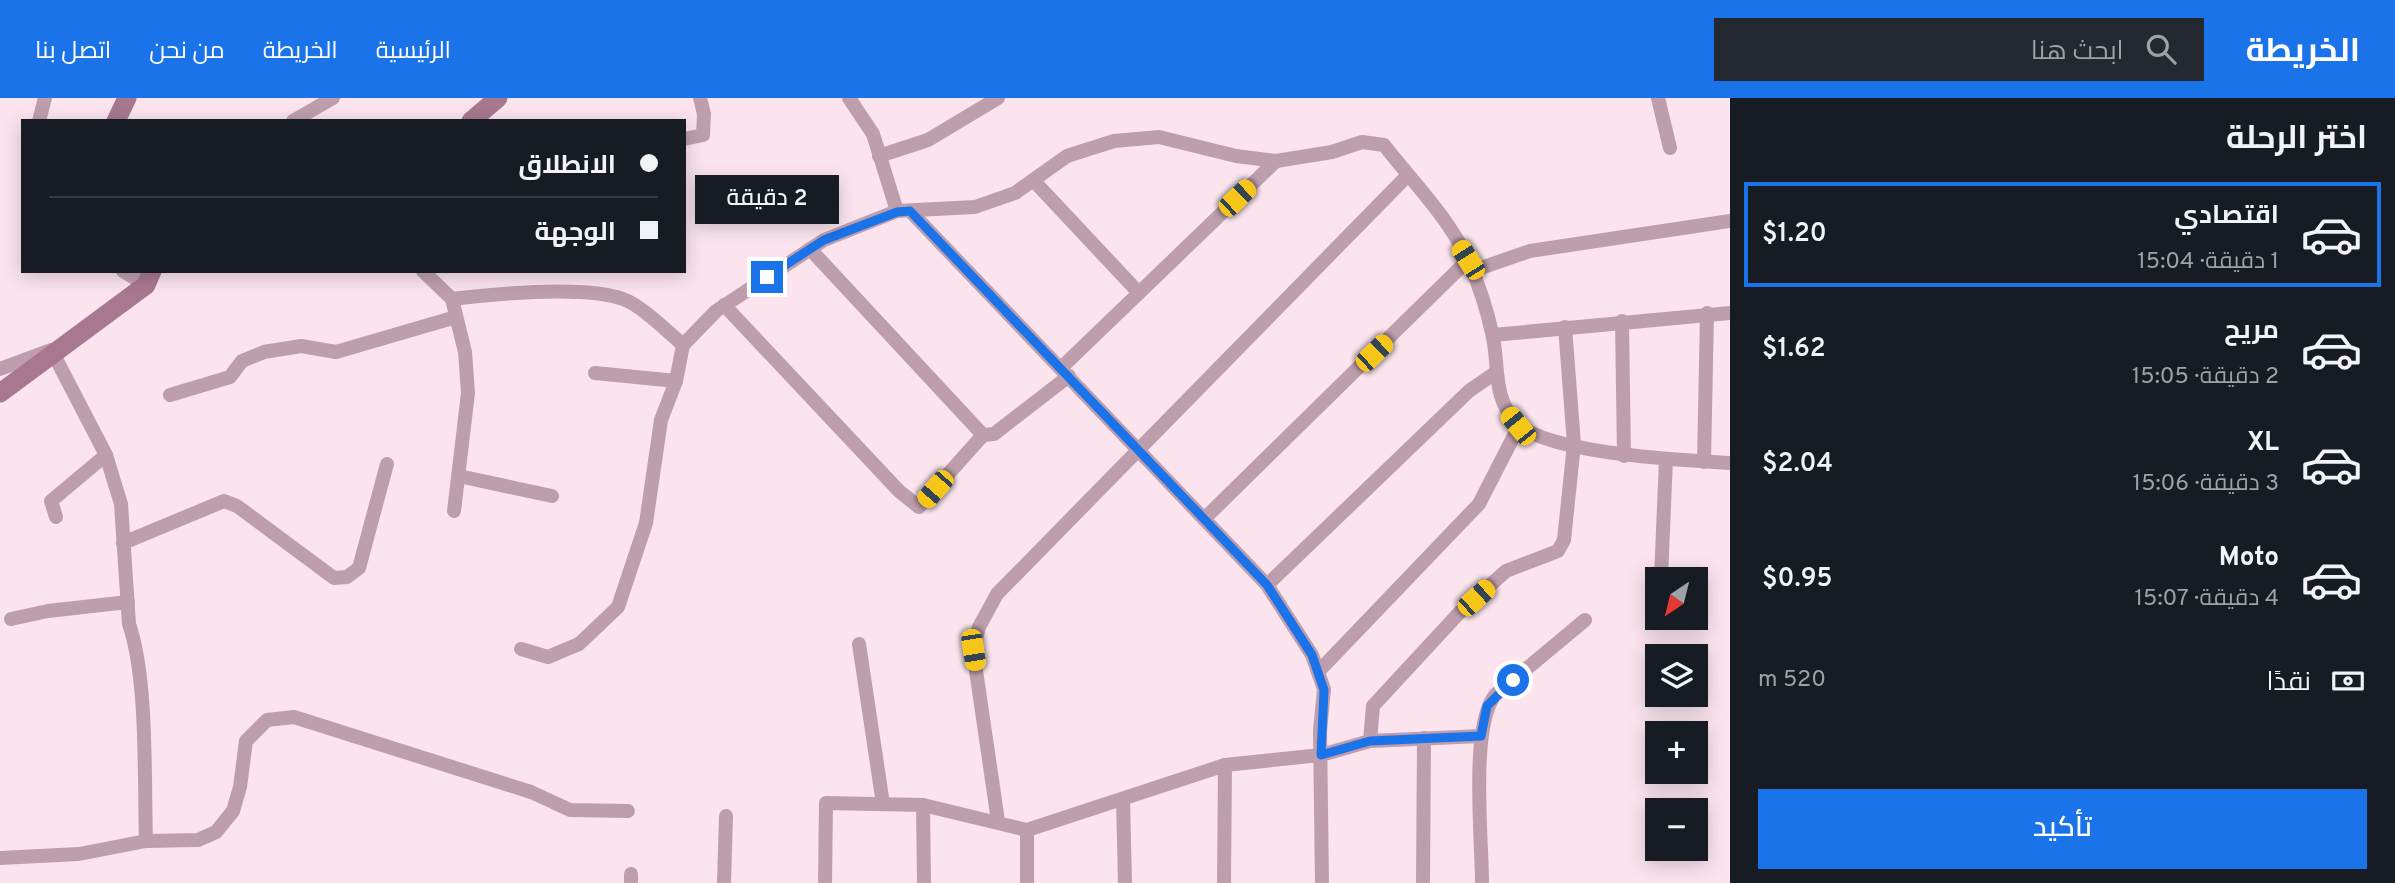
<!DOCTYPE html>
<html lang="ar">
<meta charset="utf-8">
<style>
:root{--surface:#171b24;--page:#242831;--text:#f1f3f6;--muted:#9ea1a6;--line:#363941;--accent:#1a73e8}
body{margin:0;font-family:Overpass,Cairo,sans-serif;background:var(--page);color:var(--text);direction:rtl;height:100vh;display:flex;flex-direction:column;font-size:26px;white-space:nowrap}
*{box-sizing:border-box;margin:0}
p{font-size:23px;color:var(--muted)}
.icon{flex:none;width:38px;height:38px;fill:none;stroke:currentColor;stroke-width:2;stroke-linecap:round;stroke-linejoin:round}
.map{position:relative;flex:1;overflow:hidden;direction:ltr}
.sheet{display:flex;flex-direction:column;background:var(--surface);width:665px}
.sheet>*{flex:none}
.hud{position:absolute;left:21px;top:21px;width:665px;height:154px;border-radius:0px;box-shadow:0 4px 18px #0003;direction:rtl;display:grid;align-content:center;height:154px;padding:0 28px;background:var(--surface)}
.needle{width:46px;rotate:215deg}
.fabs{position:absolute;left:1645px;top:469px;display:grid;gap:14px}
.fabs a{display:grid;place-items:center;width:63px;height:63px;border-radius:0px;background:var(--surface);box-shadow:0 4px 18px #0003;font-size:35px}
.end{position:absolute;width:32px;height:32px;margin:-16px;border:9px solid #1a73e8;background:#fff;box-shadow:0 0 0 4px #fff}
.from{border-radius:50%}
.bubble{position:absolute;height:49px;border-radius:0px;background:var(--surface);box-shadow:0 4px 18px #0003;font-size:23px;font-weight:600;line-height:49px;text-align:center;direction:rtl}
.car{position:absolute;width:21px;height:42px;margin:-21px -10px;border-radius:9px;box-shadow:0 0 5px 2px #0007;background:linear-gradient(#f5c518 24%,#345 0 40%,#f5c518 0 76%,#345 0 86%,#f5c518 0)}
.hud b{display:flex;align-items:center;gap:24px;height:66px;font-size:26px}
.hud b+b{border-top:2px solid var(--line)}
.hud i{width:18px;height:18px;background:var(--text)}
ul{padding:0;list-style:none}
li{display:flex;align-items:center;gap:21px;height:105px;margin:0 14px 10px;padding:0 14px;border:4px solid transparent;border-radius:0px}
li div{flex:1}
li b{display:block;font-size:26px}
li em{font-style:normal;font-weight:600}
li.active{border-color:var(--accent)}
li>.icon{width:63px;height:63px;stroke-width:1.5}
h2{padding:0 28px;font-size:32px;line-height:84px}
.pay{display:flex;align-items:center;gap:18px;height:77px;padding:0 28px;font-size:26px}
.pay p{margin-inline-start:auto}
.button{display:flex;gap:14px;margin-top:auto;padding:14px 28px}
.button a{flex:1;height:80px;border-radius:0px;background:var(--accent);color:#fff;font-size:28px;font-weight:600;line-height:80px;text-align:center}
header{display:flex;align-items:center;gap:42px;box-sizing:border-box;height:98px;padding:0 35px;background:var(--accent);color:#fff}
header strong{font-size:33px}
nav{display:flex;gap:38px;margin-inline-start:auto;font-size:24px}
.search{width:490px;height:63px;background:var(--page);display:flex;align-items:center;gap:18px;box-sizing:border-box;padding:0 24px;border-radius:0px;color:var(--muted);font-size:26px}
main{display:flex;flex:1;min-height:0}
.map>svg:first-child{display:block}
</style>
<header>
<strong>الخريطة</strong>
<div class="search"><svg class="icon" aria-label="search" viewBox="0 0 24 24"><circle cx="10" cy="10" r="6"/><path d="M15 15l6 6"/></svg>ابحث هنا</div>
<nav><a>الرئيسية</a><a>الخريطة</a><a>من نحن</a><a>اتصل بنا</a></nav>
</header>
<main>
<section class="sheet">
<h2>اختر الرحلة</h2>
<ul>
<li class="active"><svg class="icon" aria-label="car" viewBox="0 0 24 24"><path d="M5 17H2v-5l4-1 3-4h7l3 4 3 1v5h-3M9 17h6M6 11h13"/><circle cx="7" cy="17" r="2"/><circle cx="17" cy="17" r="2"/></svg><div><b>اقتصادي</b><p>1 دقيقة · 15:04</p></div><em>$1.20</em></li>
<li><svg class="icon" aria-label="car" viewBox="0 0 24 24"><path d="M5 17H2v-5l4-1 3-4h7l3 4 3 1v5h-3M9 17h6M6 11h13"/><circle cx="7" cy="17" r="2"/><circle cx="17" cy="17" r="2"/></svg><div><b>مريح</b><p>2 دقيقة · 15:05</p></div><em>$1.62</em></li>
<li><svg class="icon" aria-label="car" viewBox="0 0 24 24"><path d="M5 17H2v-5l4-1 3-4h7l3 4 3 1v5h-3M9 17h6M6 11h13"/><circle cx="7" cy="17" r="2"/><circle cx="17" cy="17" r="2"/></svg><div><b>XL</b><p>3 دقيقة · 15:06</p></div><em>$2.04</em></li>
<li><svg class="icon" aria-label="car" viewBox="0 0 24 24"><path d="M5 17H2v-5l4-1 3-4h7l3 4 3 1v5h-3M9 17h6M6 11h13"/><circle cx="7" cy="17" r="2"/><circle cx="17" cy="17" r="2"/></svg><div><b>Moto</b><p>4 دقيقة · 15:07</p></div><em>$0.95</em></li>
</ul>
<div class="pay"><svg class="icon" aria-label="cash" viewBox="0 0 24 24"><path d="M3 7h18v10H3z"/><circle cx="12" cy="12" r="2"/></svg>نقدًا<p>520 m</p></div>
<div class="button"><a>تأكيد</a></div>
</section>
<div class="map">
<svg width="1730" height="785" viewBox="0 0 1730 785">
<rect width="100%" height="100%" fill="#fbe4ee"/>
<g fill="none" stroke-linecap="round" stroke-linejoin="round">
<g stroke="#be9ead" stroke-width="14">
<polyline points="849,0 873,36 897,113"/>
<polyline points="1658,0 1670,50"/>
<polyline points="39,23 45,0"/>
<polyline points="293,23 333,0"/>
<polyline points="684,41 703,37 704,16 700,0"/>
<polyline points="879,58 928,42 998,0"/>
<polyline points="1033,82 1139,195"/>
<polyline points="910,113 1267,487 1312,557 1324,591 1320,633 1322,785"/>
<polyline points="810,151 983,337 994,336 1069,278"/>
<polyline points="123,173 146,187"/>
<polyline points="423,173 452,201 465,254 468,295 454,413"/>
<polyline points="1472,173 1530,153 1730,123"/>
<path d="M452,201C495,196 583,187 623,201C641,207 668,234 683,247L676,283L661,322L646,425L618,509L579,546L548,559L521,551"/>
<polyline points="724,207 899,393 919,409 983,337"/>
<polyline points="1622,223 1624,358"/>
<polyline points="1493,237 1730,215"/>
<path d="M683,247L716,213L824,142L897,113L975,109L1015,95L1067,58L1114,43L1159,39L1236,58L1276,63L1332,54L1362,44L1384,47C1412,83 1450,121 1469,164C1478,185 1487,212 1492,235C1500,266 1491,299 1517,325C1547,356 1685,362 1730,365"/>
<path d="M53,255L106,357L121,406L129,526C148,581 144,682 146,743"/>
<polyline points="1061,270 1276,63"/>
<polyline points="0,271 51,252"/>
<polyline points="595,275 676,283"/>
<polyline points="170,297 230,279 242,263 264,254 301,248 336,254 456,219"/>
<polyline points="1704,364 1707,215"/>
<polyline points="459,378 552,398"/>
<polyline points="56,419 51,403 106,357"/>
<polyline points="1204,421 1468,162"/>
<polyline points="123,445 224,403 237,408 334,480 347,479 359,470 387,366"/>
<polyline points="1661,480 1666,361"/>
<polyline points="1267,487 1469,293 1495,275"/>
<polyline points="11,521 48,513 128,504"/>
<polyline points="859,546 883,706"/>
<polyline points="1318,574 1479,406 1519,328"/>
<polyline points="1370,643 1373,608 1460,514 1506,473 1558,453 1564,442 1574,346 1565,229"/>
<polyline points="1123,701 1125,785"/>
<polyline points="923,707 924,785"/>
<polyline points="998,723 973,552 979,529 997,496 1408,77"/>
<polyline points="0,760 79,756 146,743 198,742 216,734 233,713 240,689 246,643 267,622 294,619 531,694 570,712 628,713"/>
<polyline points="631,785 631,776"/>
<polyline points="724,785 726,718"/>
<polyline points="825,785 826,705 923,707 1027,732 1225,667 1321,657 1370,643 1481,638"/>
<polyline points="1027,785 1027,732"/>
<polyline points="1224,785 1225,667"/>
<polyline points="1423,785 1424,640"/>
<path d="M1482,785C1482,741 1470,629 1495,597L1585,522"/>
</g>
<g stroke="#a7788f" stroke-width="19">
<polyline points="116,23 127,0"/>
<polyline points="471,23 498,0"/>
<polyline points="0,295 146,187 152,173"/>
</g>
</g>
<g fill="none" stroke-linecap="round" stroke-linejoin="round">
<polyline stroke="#1a73e8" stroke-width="9" points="767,179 824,142 897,114 910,113 1267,487 1312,557 1324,592 1321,657 1370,643 1481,638 1487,608 1513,582"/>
</g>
</svg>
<div class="fabs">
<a><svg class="needle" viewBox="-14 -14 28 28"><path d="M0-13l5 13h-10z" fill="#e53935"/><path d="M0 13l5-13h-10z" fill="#9ea1a6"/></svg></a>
<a><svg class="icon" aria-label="layers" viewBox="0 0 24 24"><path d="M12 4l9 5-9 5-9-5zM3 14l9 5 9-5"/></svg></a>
<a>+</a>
<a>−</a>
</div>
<i class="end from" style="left:1513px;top:582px"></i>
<i class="end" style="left:767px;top:179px"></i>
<div class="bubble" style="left:695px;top:77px;width:144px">2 دقيقة</div>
<i class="car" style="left:1237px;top:100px;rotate:46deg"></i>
<i class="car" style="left:1468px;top:162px;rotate:328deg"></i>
<i class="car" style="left:1374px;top:255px;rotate:46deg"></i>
<i class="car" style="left:1518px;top:328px;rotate:321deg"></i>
<i class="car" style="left:935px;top:391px;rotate:221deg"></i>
<i class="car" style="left:1476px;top:500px;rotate:48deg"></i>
<i class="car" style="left:973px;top:552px;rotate:171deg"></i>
<div class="hud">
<b><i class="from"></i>الانطلاق</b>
<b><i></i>الوجهة</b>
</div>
</div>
</main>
